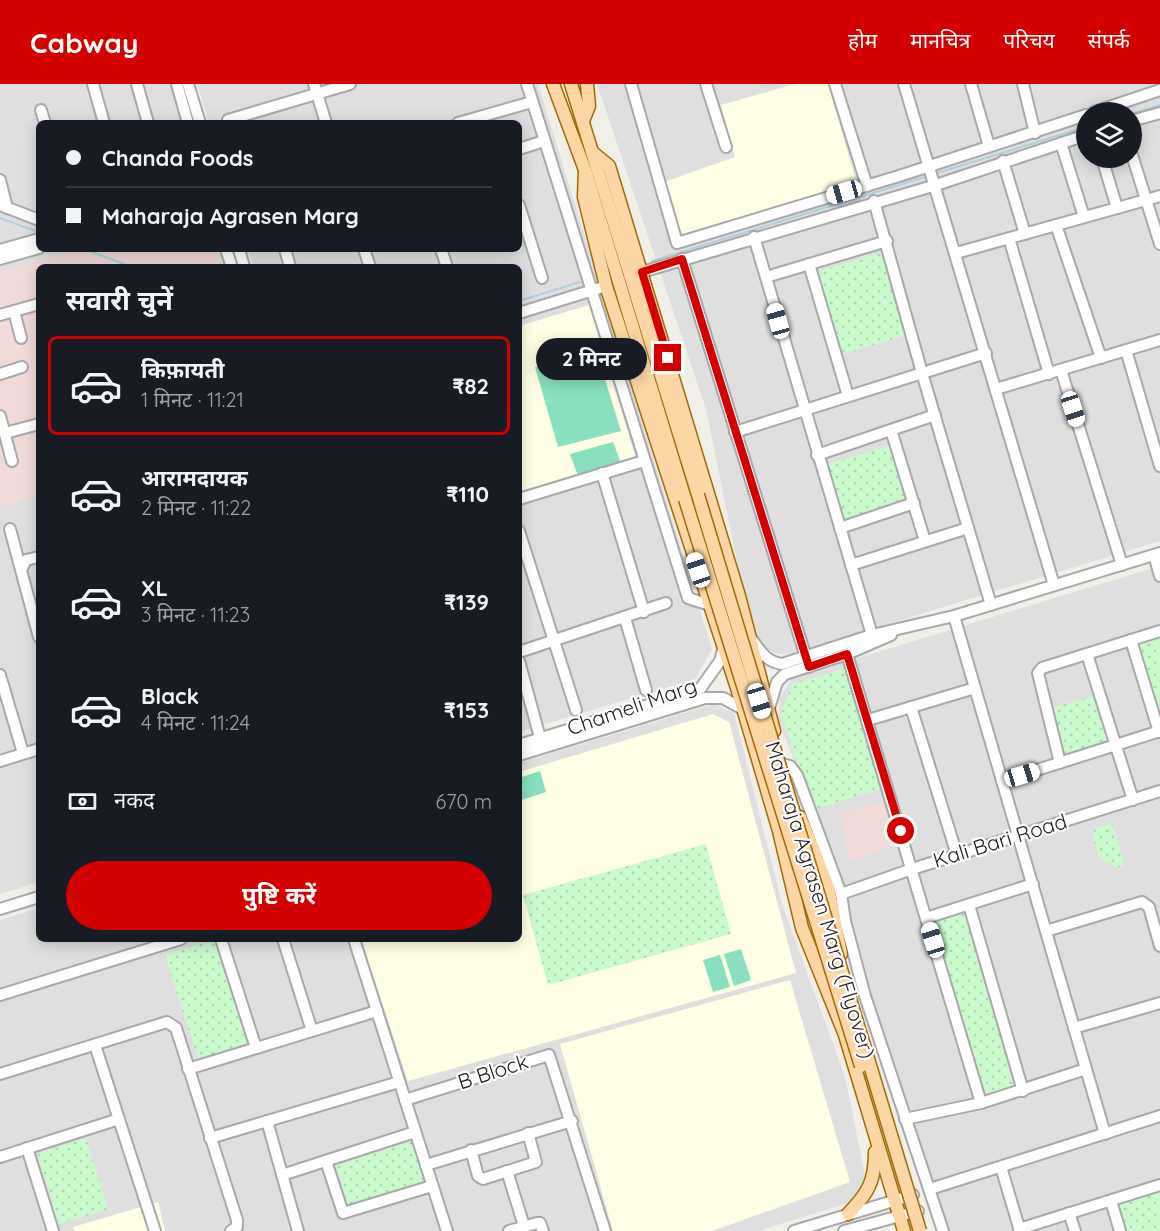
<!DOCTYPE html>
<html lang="hi">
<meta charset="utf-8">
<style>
:root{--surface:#171b24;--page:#20242c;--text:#f1f3f6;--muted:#9ea1a6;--line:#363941;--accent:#d40000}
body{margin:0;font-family:Quicksand,"Noto Sans Devanagari",sans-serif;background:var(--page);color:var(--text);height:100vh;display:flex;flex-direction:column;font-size:22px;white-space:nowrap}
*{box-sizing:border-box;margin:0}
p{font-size:20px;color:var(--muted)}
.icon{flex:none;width:33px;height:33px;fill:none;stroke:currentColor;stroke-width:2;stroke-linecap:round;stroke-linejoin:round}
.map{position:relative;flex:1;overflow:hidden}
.sheet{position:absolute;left:36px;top:180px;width:486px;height:678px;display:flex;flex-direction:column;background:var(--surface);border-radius:9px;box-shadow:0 3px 15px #0003}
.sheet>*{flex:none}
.banner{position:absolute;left:36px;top:36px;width:486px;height:132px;border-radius:9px;box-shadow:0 3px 15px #0003;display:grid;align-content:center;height:132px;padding:0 30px;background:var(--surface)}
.fabs{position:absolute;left:1076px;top:18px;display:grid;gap:12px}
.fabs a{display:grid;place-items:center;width:66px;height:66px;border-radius:50%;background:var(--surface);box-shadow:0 3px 15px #0003;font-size:30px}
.end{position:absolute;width:27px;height:27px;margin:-14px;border:8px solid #d40000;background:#fff;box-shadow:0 0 0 3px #fff}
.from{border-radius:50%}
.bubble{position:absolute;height:42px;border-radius:21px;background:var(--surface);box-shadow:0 3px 15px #0003;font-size:20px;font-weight:700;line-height:42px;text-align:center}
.car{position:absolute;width:18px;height:36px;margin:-18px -9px;border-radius:8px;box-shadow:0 0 4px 2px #0007;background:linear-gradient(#fff 24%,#345 0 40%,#fff 0 76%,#345 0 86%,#fff 0)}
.banner b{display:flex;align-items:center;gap:21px;height:57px;font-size:22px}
.banner b+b{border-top:2px solid var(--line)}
.banner i{width:15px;height:15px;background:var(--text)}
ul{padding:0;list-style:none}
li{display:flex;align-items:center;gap:18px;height:99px;margin:0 12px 9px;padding:0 18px;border:3px solid transparent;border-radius:9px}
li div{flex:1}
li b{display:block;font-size:22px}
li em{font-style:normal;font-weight:700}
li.active{border-color:var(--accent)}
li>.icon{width:54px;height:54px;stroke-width:1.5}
h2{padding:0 30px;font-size:27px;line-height:72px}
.pay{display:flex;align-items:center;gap:15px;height:66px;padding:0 30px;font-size:22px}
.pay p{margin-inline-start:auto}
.primary-button{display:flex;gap:12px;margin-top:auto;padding:12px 30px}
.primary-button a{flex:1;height:69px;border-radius:36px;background:var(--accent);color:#fff;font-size:24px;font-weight:700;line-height:69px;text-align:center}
header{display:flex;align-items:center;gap:36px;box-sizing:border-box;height:84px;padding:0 30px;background:var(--accent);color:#fff}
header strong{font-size:28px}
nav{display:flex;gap:33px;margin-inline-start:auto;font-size:21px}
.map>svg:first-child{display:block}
</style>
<header>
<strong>Cabway</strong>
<nav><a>होम</a><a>मानचित्र</a><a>परिचय</a><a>संपर्क</a></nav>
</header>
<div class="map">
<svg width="1160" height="1147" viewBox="0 0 1160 1147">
<defs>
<pattern id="park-dots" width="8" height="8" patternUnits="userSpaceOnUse" patternTransform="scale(1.5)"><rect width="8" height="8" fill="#c8facc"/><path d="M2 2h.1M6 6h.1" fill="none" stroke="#acd6af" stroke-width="1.8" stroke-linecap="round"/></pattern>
</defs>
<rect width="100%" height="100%" fill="#f2efe9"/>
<g fill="#e0dfdf" fill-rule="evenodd">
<polygon points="0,0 171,0 183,39 39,39 39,165 221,165 226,183 39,183 39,798 0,810"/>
<polygon points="197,0 538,0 712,565 695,595 519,648 519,183 253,183 248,165 519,165 519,39 209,39"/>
<path d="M597,0H1160V457L793,569L779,570L763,564L752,551L706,325ZM1086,28H1131V74H1086Z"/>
<polygon points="1160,482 1160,1147 937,1147 838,787 778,636 780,614 792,594"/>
<polygon points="714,620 734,629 782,820 845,993 866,1097 858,1111 845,1120 758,1147 0,1147 0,836 39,824 39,855 519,855 519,679"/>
</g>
<g fill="#f2dad9">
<polygon points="80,165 217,165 222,183 39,183 39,411 0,423 0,188"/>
<polygon points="883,717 897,762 848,777 841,730"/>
</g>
<g fill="#ffffe5">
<polygon points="795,0 828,0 858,104 683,155 664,98 735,73 721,21"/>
<polygon points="589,221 635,372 519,408 519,242"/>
<polygon points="713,630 729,638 796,889 408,997 361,855 519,855 519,688"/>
<polygon points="790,896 850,1098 712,1147 613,1147 560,960"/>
<polygon points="158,1118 165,1147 74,1147 73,1143"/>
</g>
<g fill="url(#park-dots)">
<polygon points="883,168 907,251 839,271 816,188"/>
<polygon points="893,360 911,420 842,441 824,381"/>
<polygon points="1160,551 1160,638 1135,559"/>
<polygon points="847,584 882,705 812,726 781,630 792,600"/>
<polygon points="1094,612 1108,659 1065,671 1052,624"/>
<polygon points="1112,739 1125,781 1115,784 1109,777 1104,779 1103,774 1099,775 1092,746"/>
<polygon points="706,760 731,850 548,901 523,811"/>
<polygon points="965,827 1016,1001 983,1010 932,838"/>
<polygon points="216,855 250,962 199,978 165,871"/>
<polygon points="86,1054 108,1125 59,1140 37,1069"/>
<polygon points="412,1055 424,1099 348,1122 335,1078"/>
<polygon points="1160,1105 1160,1147 1125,1147 1116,1119"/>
</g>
<g fill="#88e0be">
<polygon points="598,273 621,347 558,363 535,283"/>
<polygon points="613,358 621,379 578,392 570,370"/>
<polygon points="540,687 546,708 519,717 519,694"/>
<polygon points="741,865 751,896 734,902 724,870"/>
<polygon points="720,871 730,903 713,908 703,876"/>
</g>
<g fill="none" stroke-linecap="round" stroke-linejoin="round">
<g stroke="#aad3df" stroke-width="2">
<polyline points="1131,30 1160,21"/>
<polyline points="934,90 1086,43"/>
<polyline points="0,134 35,147"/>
<polyline points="84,165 132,183"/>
<polyline points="652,177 928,92"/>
<polyline points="519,217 580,198"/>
</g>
<defs>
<g id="minor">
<polyline points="93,0 104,39"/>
<polyline points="137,0 148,39"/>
<polyline points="177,0 188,39"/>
<polyline points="188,0 200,39"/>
<polyline points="314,0 326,39"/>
<polyline points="527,0 688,514 710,521 737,512"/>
<polyline points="631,0 677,159 899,92 1086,31"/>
<polyline points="706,0 726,63"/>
<polyline points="835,0 867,102"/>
<polyline points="904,0 1054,501"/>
<polyline points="971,0 989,62"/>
<polyline points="1023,0 1035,49"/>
<polyline points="41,26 45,39"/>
<polyline points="1094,28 1160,6"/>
<polyline points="228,36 350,0"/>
<polyline points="1131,37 1160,29"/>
<polyline points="458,39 532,18"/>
<polyline points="1061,59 1084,133"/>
<polyline points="519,65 544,57"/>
<polyline points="1131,68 1160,160"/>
<polyline points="1102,74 1117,124"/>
<polyline points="1003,77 1025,150"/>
<polyline points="0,96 7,124"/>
<polyline points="874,117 922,289 991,521"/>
<polyline points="0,121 39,136"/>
<polyline points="519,121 542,194"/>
<polyline points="1056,141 1101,274"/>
<polyline points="754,153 872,551"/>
<polyline points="1009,154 1049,290"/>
<polyline points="226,165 232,183"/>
<polyline points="239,165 244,183"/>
<polyline points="285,165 290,183"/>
<polyline points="364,165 370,183"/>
<polyline points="441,165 447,183"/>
<polyline points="0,166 39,155"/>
<polyline points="956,169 1160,112"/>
<polyline points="0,175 39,164"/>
<polyline points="682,175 809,583"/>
<polyline points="809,180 848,312"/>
<polyline points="642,188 936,101 1086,51"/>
<polyline points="766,193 887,157"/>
<polyline points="14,227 21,254"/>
<polyline points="519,229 606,202"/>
<polyline points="0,231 39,220"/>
<polyline points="1126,266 1160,382"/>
<polyline points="1061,286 1122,481"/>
<polyline points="0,290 22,283"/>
<polyline points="996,305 1160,256"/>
<polyline points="0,332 12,377"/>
<polyline points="891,346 925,457"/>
<polyline points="735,348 986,269"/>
<polyline points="5,349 39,340"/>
<polyline points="817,371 935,331"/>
<polyline points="602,389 644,528"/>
<polyline points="519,415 644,377"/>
<polyline points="840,444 914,419"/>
<polyline points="10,445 39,553"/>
<polyline points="519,447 576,626"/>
<polyline points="1154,471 1160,492"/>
<polyline points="851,481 968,444"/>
<polyline points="22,484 26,476 39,473"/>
<polyline points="954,532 1105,1050"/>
<polyline points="625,534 646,606"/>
<path d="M751,554C760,567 765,577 782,580L872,551L954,532L1160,469"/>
<polyline points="1131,556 1159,648"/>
<polyline points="519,568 666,519"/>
<polyline points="847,570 981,1019"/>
<polyline points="1087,570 1133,716"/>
<polyline points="519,577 542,661"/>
<polyline points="0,591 23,669"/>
<polyline points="911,623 957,771"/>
<polyline points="769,624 777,598 785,590 847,570 891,551"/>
<polyline points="868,636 975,604"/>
<polyline points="519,661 700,605 720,577 724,562"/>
<polyline points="519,671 705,614 723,614 743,625"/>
<polyline points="0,677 39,665"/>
<polyline points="1060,679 1038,589 1042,584 1160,547"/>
<polyline points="782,680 790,682 797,691 841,810 845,837 865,912 943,1147"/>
<polyline points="1002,697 1160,647"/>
<polyline points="841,810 912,785 1160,707"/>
<polyline points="969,821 1023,1007"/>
<polyline points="0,825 39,813"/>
<polyline points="926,834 1033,800"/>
<polyline points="1046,847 1142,818 1149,823 1160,862"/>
<polyline points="221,855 256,964"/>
<polyline points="283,855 312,947"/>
<polyline points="354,855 447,1147"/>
<polyline points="0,911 181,855"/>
<polyline points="1074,944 1160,919"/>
<polyline points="95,961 155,1147"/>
<polyline points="188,985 377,927"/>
<polyline points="0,990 167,938 176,944 237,1136 237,1143 231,1147"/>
<polyline points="405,1016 549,971 605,1147"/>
<polyline points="905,1035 981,1019 1086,985"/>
<polyline points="267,1037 298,1147"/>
<polyline points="210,1054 399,998"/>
<polyline points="27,1064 53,1147"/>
<polyline points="471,1066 478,1092 483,1095 536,1078 528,1049"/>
<polyline points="0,1073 119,1035"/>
<polyline points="326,1077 343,1129 432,1102"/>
<polyline points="426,1081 572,1037"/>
<polyline points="1001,1083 1020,1147"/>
<polyline points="507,1087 524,1142"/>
<polyline points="282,1091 415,1048"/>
<polyline points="930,1105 1160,1032"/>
<polyline points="1111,1117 1120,1147"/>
<polyline points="1069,1129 1075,1147"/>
<polyline points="1019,1145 1160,1101"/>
<polyline points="509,1147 537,1139 540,1139 543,1147"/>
<polyline points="794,1147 913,1111"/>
<polyline points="844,1147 918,1127"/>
</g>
<g id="major">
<polyline points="553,0 585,86 685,415"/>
<polyline points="571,0 698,411"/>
<polyline points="583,37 589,22 587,0"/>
<polyline points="592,68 609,82 739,512 774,647"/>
<polyline points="585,86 584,113 606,202 737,604 779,747 802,844 845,951 904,1147"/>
<polyline points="800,733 828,803 841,870"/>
<path d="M848,1130C868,1109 875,1098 875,1068"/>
</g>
</defs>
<use href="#minor" stroke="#a9a9a9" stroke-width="14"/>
<use href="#major" stroke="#a06b00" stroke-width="15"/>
<use href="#minor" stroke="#fff" stroke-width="10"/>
<use href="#major" stroke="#fcd6a4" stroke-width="12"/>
<defs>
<g id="major-bridge">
<polyline points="698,411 920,1147"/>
<polyline points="685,415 861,982"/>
</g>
</defs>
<use href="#major-bridge" stroke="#a06b00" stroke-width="15" stroke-linecap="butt"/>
<use href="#major-bridge" stroke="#fcd6a4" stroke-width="12"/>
</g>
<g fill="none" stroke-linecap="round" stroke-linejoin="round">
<polyline stroke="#d40000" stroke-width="8" points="668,274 642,188 682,175 809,583 847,570 901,747"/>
</g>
<g text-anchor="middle" stroke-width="4.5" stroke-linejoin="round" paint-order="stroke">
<g font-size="21" fill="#222" stroke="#fff">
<text transform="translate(632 623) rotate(-19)" y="7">Chameli Marg</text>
<text transform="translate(1000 757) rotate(-17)" y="7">Kali Bari Road</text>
<text transform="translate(820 816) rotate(73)" y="7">Maharaja Agrasen Marg (Flyover)</text>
<text transform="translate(493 988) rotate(-18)" y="7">B Block</text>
</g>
</g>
</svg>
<div class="fabs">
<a><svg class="icon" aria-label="layers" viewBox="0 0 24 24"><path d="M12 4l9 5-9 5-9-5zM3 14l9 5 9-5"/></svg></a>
</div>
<i class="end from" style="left:901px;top:747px"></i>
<i class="end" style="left:668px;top:274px"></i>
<div class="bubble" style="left:536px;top:254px;width:111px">2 मिनट</div>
<i class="car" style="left:844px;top:108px;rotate:254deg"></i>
<i class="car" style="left:778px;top:237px;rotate:344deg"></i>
<i class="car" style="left:1073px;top:325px;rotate:162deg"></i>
<i class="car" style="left:698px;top:486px;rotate:341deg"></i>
<i class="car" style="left:759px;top:617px;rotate:163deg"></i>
<i class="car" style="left:1022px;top:691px;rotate:73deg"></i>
<i class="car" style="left:933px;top:856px;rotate:343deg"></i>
<div class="banner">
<b><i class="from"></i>Chanda Foods</b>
<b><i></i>Maharaja Agrasen Marg</b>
</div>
<section class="sheet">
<h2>सवारी चुनें</h2>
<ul>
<li class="active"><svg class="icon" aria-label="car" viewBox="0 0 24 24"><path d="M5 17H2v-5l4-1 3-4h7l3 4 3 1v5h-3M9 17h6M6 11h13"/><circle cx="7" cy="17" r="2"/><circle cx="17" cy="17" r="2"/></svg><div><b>किफ़ायती</b><p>1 मिनट · 11:21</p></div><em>₹82</em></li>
<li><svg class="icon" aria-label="car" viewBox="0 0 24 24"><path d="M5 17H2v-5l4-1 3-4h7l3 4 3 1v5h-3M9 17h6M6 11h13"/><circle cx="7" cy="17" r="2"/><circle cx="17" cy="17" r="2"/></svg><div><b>आरामदायक</b><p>2 मिनट · 11:22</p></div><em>₹110</em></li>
<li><svg class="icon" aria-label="car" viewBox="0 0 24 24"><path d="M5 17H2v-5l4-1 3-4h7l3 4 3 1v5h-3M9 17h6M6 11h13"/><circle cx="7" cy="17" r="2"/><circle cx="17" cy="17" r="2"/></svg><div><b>XL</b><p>3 मिनट · 11:23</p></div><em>₹139</em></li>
<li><svg class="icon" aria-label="car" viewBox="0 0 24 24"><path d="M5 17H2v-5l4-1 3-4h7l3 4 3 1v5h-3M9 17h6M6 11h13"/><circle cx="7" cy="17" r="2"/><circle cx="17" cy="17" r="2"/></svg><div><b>Black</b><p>4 मिनट · 11:24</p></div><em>₹153</em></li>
</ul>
<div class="pay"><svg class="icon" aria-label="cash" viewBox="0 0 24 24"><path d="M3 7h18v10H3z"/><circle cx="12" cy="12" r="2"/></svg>नकद<p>670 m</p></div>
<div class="primary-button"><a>पुष्टि करें</a></div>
</section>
</div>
